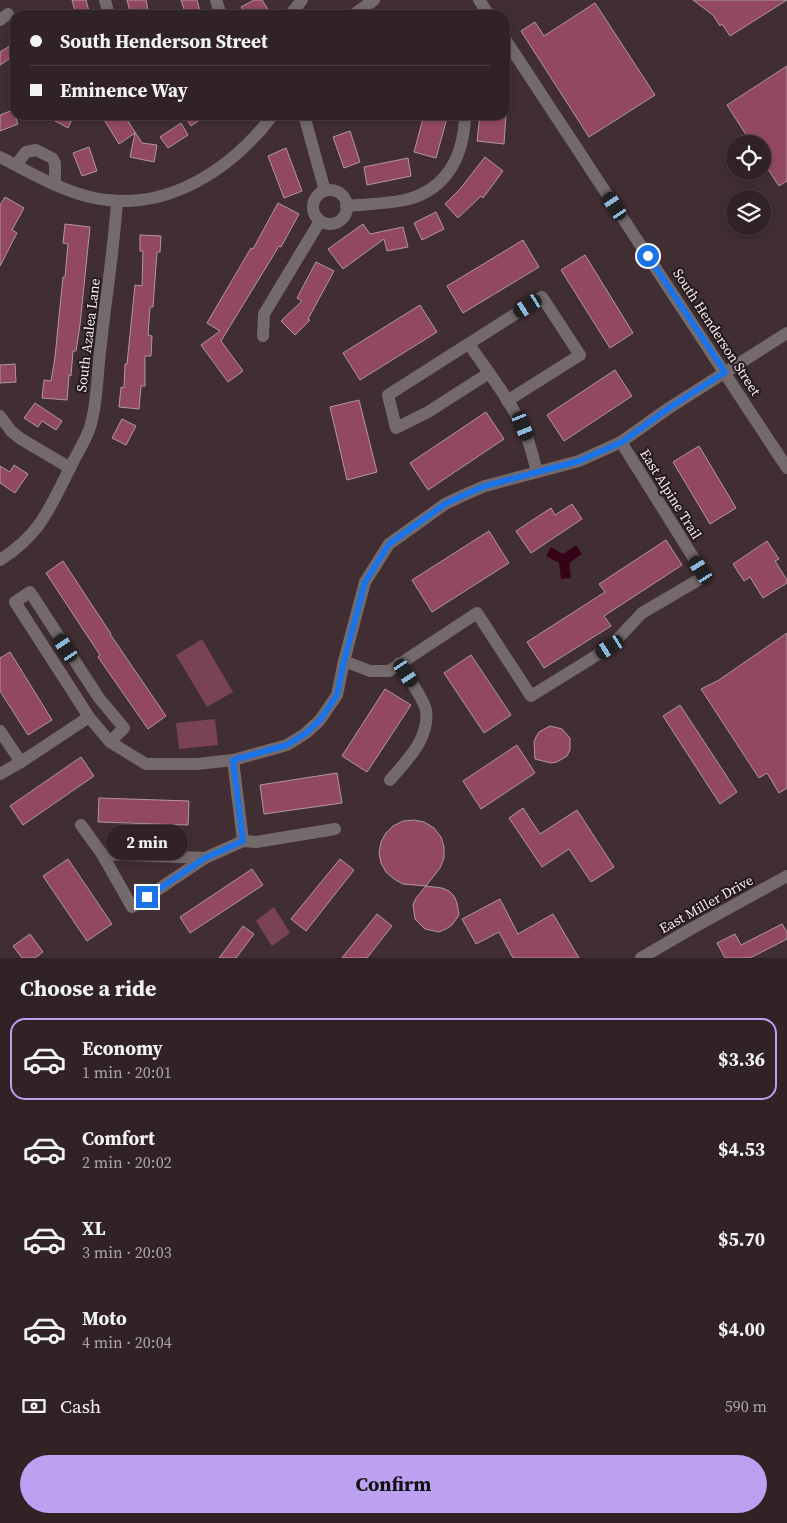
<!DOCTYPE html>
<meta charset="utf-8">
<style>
:root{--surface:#312226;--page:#392a2e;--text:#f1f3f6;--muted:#a8a4a7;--line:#4c3f43;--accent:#bca0f2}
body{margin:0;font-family:"Source Serif 4",serif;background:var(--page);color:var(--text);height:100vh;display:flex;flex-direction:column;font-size:19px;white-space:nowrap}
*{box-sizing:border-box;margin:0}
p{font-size:16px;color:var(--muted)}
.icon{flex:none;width:28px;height:28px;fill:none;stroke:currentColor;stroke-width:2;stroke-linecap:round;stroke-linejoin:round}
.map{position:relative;height:958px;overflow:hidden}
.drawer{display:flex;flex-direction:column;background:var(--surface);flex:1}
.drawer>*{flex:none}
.guide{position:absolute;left:10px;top:10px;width:500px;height:110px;border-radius:15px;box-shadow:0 2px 8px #0003,0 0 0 1px var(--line);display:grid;align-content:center;height:110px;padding:0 20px;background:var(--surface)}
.fabs{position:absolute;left:726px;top:135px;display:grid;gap:10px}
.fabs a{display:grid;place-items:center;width:45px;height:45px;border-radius:50%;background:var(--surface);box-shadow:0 2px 8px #0003,0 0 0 1px var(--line);font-size:25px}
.end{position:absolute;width:22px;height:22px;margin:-11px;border:6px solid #1a73e8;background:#fff;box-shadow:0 0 0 2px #fff}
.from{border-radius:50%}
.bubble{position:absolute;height:35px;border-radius:18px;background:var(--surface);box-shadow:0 2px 8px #0003,0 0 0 1px var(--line);font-size:16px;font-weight:700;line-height:35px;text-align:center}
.car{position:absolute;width:15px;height:30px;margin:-15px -8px;border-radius:6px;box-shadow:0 0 4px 1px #0007;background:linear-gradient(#222 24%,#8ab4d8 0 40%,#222 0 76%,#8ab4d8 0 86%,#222 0)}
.guide b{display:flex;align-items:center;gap:18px;height:48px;font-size:19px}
.guide b+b{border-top:1px solid var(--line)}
.guide i{width:12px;height:12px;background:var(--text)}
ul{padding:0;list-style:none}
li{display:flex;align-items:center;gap:15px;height:82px;margin:0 10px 8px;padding:0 10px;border:2px solid transparent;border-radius:15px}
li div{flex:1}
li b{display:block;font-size:19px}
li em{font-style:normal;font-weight:700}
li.current{border-color:var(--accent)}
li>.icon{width:45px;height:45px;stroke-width:1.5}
h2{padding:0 20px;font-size:22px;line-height:60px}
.pay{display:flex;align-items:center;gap:12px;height:55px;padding:0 20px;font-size:19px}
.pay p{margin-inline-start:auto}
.cta{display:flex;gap:10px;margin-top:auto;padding:10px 20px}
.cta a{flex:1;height:58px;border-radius:30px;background:var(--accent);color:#111;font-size:20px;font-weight:700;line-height:58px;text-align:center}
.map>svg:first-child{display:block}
</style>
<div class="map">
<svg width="787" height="958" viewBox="0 0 787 958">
<rect width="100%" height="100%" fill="#412e32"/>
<g fill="#7a4353">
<polygon points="202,639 233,692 207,707 176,655"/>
<polygon points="215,719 218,745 179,749 176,723"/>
<polygon points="274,907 290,933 272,946 256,921"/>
</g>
<polygon fill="#350317" points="576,545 582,554 569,563 571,578 561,579 559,563 546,556 551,547 563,554"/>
<g fill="#92495f" stroke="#b0989e">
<polygon points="72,0 86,0 90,15 76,15"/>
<polygon points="127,0 146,0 149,15 131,15"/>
<polygon points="181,0 197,0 201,15 186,15"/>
<polygon points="254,0 262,0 269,11 263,15 246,15 241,7"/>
<polygon points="693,0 787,0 730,36 722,24 720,26 713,15"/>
<polygon points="595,3 655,95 589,137 521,31 535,22 544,36"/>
<polygon points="15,43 15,55 0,65 0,52"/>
<polygon points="787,66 787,181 779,186 762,160 762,144 752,144 727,105"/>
<polygon points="13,110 18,124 0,131 0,115"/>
<polygon points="44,115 74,115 68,128"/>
<polygon points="108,115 124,115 142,143 157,145 154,162 130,157 135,133 119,144 103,118"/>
<polygon points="184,115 207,115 191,126"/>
<polygon points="424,115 435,115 447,118 436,158 414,152"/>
<polygon points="480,115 506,115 504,144 477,141"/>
<polygon points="181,123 188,135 168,148 160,137"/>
<polygon points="350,131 360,162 344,168 333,137"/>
<polygon points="89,147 97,171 82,176 73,153"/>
<polygon points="286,148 302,191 284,198 268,156"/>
<polygon points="485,157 503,171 483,198 481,196 458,218 445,204 460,189"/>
<polygon points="408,158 411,176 367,185 364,167"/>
<polygon points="5,197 24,208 12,230 17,233 0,266 0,205"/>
<polygon points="278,203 299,214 281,247 279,246 221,341 243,371 228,382 201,345 220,331 207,323 251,248 253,249"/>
<polygon points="436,212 444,229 422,240 414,223"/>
<polygon points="65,224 90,227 80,325 76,351 73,351 71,376 69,375 67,400 42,398 44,380 51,381 55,357 63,277 65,277 68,244 63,243"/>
<polygon points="363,224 370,234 403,227 408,247 387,251 384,239 343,269 328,249"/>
<polygon points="140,235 161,236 160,252 157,252 153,307 150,307 148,335 152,336 151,356 145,356 145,386 141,386 139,409 119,407 121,387 124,388 125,364 127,364 135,285 142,286 143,251 140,251"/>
<polygon points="523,240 539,267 463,313 447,286"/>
<polygon points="585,255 633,333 610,348 561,270"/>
<polygon points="316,262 334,271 308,319 310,320 295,335 281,321 302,301 297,298"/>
<polygon points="420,305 437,332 360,380 343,353"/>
<polygon points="15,364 16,382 0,383 0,365"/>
<polygon points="615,370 632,396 564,441 547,415"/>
<polygon points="359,400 377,472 347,480 330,407"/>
<polygon points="35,403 62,421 56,430 42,421 38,427 24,418"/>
<polygon points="486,412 504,439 428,490 410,463"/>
<polygon points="122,419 136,426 126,445 112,438"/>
<polygon points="699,446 736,508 710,524 673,462"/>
<polygon points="14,465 28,474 15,493 0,483 0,466 10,472"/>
<polygon points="572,504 582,519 531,553 516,531 551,508 555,515"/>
<polygon points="489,531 509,563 432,612 412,580"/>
<polygon points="666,540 682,565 604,616 611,626 544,668 527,642 605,592 599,584"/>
<polygon points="767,541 779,559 775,561 787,580 787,583 763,598 750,577 744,581 733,564"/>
<polygon points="63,561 111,634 110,634 166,716 148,729 98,657 100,655 46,573"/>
<polygon points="787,633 787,788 779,793 767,773 759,778 701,689 719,680"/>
<polygon points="10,652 52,720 28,735 0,691 0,658"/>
<polygon points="471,655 511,715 484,733 444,673"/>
<polygon points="385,689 411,705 367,772 342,756"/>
<polygon points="680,705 737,792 720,804 663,716"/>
<polygon points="550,726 562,729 570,738 570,750 567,756 557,762 551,763 535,759 534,742 536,737 539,732"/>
<polygon points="517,745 535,773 481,809 463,781"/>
<polygon points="81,757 94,776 23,825 10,806"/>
<polygon points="337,773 342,803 264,814 260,785"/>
<polygon points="99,798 189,801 188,825 98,822"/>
<polygon points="523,808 540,834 577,810 614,867 591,882 569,849 542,867 509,818"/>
<polygon points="414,820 424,822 434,828 441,837 444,847 444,858 440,868 426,886 403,884 394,879 386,872 381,863 379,853 381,842 386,833 393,826 403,821"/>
<polygon points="68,859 112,924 87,941 43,876"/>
<polygon points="340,859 354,870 306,931 291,919"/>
<polygon points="252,869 263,885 190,933 180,917"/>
<polygon points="426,886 442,888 449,891 454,896 457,903 459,915 452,925 446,929 439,932 425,929 415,919 413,905 416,898"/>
<polygon points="500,899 518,934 553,914 579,958 513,958 499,932 476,944 462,919"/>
<polygon points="377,914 392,926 367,958 342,958"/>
<polygon points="782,924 787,932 787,939 750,958 725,958 717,943 735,934 741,945"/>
<polygon points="243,926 254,934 236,958 219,958"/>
<polygon points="30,934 43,952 35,958 22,958 13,946"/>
</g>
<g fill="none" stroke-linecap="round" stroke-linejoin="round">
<g stroke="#746a6c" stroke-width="12">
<polyline points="105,0 109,15"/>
<polyline points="216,0 221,15"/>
<polyline points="479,0 489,15"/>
<polyline points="290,15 302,0"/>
<polyline points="353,15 374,0"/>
<polyline points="0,20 8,14"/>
<polyline points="505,39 787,468"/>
<polyline points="304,115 325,191"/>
<path d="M0,157C29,172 61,191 94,198C166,213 231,170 273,115"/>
<polyline points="16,165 26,152 36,150 52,158 55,163 55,184"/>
<circle cx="330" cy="207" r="17"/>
<path d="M346,206C365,204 386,204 405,200C447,190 464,156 465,115"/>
<polyline points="263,336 264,314 320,221"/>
<path d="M469,344C487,371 509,398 523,428C530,442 533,457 537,472"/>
<polyline points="489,373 428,412 396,428 388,395 542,297 580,355 507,401"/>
<polyline points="0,416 11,431 21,439 70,468"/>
<path d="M0,560C41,534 49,509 70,468C77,453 87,439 91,424C98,398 97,371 101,344C106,296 114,249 117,201"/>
<polyline points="344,661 370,671 389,671 477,613 531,696 610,647 642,613 705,576 621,442"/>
<polyline points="0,731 21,762 0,774"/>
<polyline points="110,742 124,728 99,698 30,592 15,602 89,717 110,742 146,764 197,764 233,760 287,745 306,733 320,720 337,695 344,661 365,582 389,544 445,504 464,495 485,486 579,461 621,442 669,408 787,333"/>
<polyline points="233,760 243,841"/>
<polyline points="21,762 89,717"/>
<path d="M390,780C406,761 430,739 426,710C424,699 406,674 399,663"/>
<polyline points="81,825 102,854 132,907 205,858 243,841 256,842 335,829"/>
<polyline points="102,854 205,858"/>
<polyline points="641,958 689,930 787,876"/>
</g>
</g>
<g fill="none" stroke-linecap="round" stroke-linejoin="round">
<polyline stroke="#1a73e8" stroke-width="6" points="147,897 205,858 243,841 233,760 287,745 306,733 320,720 337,695 344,661 365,582 389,544 445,504 464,495 485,486 579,461 622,442 669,408 725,372 648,256"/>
</g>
<g text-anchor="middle" stroke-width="4" stroke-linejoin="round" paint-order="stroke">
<g font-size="14" fill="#faedf0" stroke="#22191b">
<text transform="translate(717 332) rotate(57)" y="5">South Henderson Street</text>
<text transform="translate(88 335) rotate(-83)" y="5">South Azalea Lane</text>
<text transform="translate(671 494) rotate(58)" y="5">East Alpine Trail</text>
<text transform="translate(706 904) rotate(-29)" y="5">East Miller Drive</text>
</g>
</g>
</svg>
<div class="fabs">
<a><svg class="icon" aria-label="locate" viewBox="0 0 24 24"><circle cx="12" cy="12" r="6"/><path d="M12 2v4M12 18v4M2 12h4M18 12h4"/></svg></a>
<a><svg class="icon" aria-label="layers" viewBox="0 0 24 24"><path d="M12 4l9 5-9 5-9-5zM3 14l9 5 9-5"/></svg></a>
</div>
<i class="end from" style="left:648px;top:256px"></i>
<i class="end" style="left:147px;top:897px"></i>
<div class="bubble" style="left:106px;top:825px;width:82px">2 min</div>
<i class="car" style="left:615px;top:206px;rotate:327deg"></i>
<i class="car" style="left:528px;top:306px;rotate:237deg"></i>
<i class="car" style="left:523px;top:426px;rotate:158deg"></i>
<i class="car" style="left:701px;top:570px;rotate:328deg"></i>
<i class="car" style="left:610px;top:647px;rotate:238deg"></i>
<i class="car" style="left:66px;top:648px;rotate:327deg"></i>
<i class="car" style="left:406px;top:673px;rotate:147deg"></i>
<div class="guide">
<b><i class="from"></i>South Henderson Street</b>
<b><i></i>Eminence Way</b>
</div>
</div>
<section class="drawer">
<h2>Choose a ride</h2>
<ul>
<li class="current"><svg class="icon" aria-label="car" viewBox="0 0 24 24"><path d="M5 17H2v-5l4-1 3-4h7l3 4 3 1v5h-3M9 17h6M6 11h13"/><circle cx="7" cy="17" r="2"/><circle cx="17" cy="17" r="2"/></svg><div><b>Economy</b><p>1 min · 20:01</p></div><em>$3.36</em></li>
<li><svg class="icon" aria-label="car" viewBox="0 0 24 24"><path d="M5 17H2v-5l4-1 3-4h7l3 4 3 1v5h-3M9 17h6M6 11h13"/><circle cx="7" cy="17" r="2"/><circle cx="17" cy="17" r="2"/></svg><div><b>Comfort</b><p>2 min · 20:02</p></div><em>$4.53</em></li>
<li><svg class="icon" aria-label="car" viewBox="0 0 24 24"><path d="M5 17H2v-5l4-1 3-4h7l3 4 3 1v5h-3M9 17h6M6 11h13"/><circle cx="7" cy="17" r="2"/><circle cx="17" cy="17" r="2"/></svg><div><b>XL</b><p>3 min · 20:03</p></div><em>$5.70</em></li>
<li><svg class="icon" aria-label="car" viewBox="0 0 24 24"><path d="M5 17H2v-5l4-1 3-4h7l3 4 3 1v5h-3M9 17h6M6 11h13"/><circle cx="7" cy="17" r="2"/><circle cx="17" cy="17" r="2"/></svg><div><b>Moto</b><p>4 min · 20:04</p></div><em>$4.00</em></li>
</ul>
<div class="pay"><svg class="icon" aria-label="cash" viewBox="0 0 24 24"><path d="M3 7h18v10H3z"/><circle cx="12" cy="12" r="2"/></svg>Cash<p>590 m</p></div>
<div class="cta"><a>Confirm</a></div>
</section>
